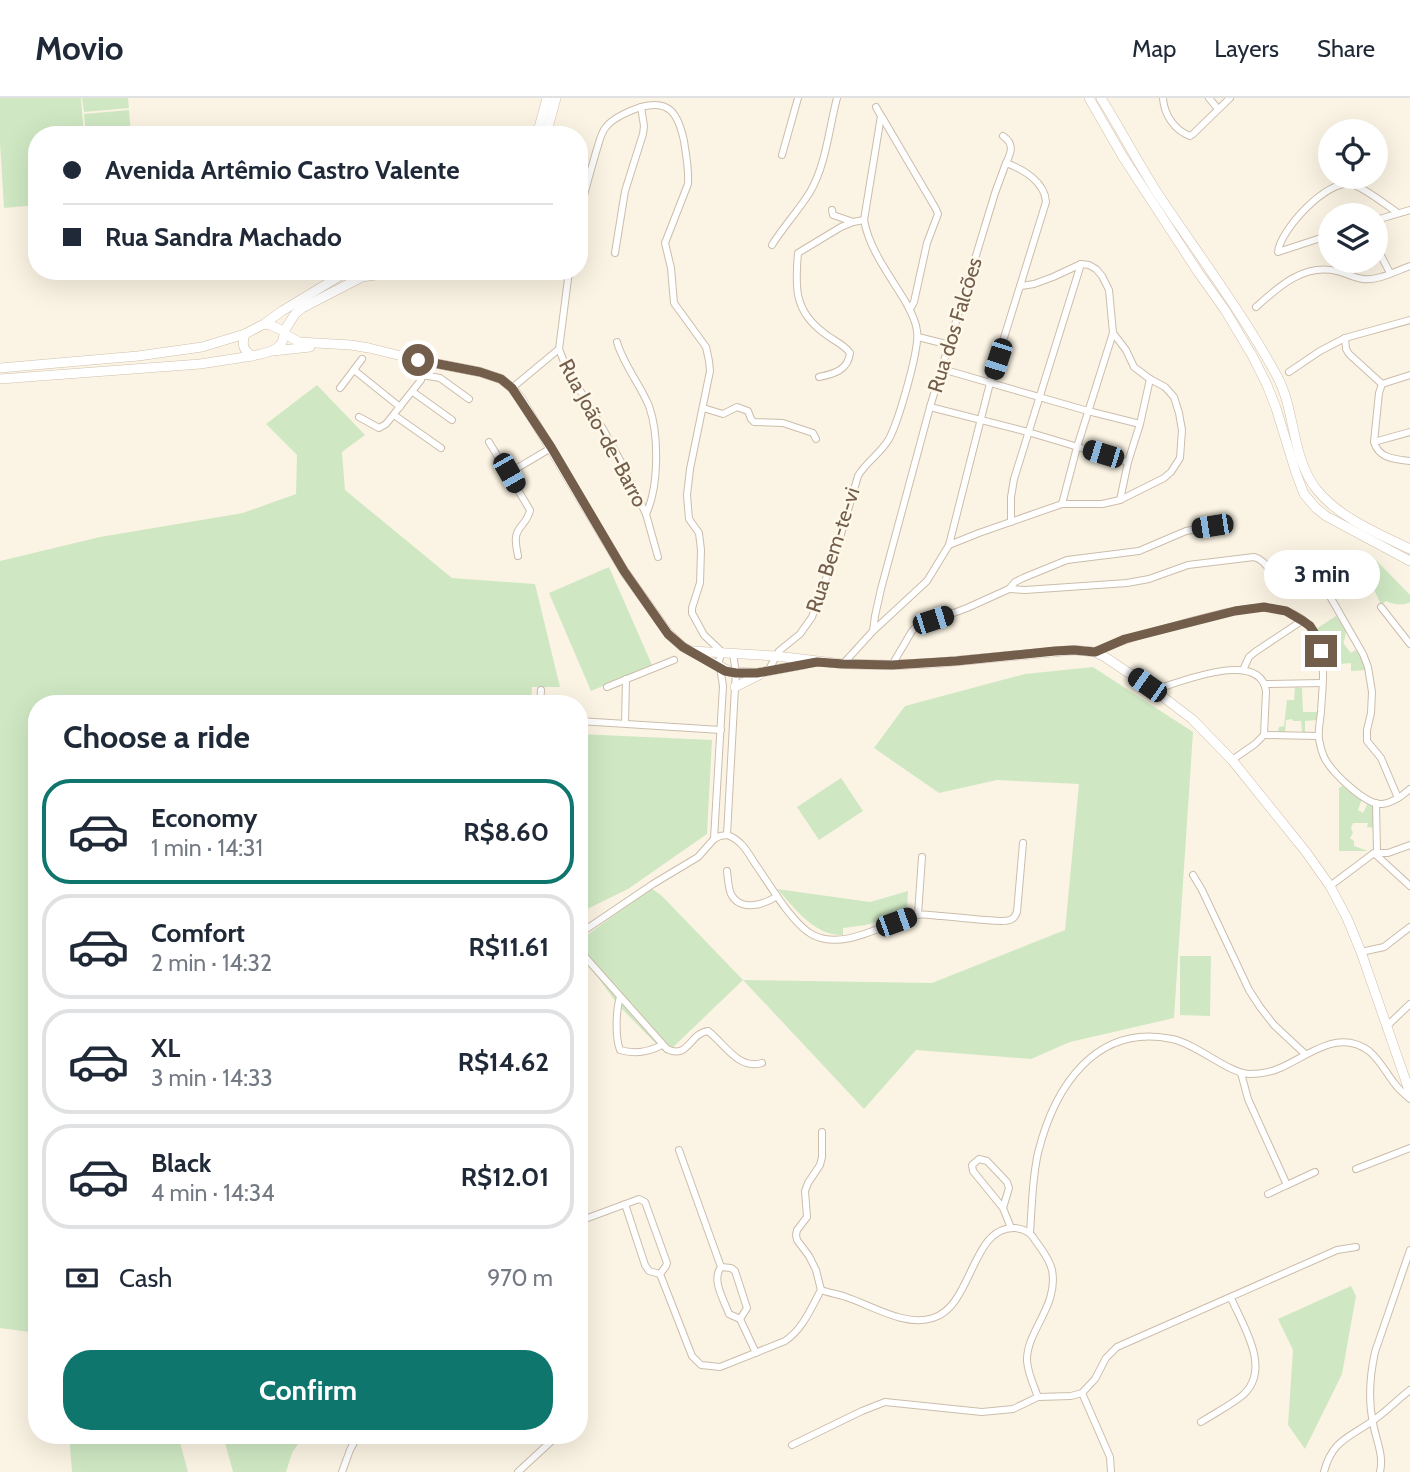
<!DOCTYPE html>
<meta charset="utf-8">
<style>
:root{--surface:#fff;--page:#f2f2f3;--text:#1f2937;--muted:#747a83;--line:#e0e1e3;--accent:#0f766e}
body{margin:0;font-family:Cabin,sans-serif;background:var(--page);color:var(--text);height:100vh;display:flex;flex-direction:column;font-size:26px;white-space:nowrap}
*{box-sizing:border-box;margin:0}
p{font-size:23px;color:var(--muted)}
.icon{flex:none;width:38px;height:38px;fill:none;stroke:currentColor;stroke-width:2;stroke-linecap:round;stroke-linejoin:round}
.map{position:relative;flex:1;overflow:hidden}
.drawer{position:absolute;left:28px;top:597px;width:560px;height:749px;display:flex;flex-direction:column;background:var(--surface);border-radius:28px;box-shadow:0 7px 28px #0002}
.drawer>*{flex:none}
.hud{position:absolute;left:28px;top:28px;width:560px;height:154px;border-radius:28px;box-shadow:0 7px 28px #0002;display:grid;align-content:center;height:154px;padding:0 35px;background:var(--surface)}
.controls{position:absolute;left:1318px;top:21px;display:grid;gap:14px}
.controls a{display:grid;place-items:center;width:70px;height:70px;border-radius:50%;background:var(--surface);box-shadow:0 7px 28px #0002;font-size:35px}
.end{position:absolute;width:32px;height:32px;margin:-16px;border:9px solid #735d4b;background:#fff;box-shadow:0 0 0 4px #fff}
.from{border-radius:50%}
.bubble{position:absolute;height:49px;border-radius:24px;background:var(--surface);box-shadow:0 7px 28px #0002;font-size:23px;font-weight:800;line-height:49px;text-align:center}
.car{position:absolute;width:21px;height:42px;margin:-21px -10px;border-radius:9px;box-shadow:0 0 5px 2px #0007;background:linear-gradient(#222 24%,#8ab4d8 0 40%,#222 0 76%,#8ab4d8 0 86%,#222 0)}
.hud b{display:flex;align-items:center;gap:24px;height:66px;font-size:26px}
.hud b+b{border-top:2px solid var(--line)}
.hud i{width:18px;height:18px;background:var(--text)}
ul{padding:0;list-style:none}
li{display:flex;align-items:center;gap:21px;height:105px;margin:0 14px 10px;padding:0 21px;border:4px solid var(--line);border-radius:28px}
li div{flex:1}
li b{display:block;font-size:26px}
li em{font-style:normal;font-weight:800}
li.on{border-color:var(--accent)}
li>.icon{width:63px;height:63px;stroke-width:1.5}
h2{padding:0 35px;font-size:32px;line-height:84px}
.pay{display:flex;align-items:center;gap:18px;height:77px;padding:0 35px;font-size:26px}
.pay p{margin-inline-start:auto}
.action{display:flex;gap:14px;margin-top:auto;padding:14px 35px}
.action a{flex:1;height:80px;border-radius:28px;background:var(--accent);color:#fff;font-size:28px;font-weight:800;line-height:80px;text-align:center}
header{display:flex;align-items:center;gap:42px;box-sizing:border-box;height:98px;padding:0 35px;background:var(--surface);border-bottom:2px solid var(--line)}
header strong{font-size:33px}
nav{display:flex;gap:38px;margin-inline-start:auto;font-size:24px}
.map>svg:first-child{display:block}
</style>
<header>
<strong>Movio</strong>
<nav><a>Map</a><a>Layers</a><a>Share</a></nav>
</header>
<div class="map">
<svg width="1410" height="1374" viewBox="0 0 1410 1374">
<rect width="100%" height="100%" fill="#fbf4e4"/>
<g fill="#cfe8c3">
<polygon points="0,0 81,0 84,37 37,37 37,107 4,110 0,45"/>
<polygon points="82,0 128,0 129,10 84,14"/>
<polygon points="129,12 131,37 86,37 84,16"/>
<polygon points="317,287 365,337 342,354 345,392 452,480 535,486 560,589 532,589 531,606 37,606 37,1235 0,1230 0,463 100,439 243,415 296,396 297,357 266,326"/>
<path d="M1372,458L1410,497V504C1403,508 1394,507 1386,503L1381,507L1364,469Z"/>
<polygon points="609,469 652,567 591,593 549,495"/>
<path d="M1336,518L1346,533C1345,548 1339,540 1351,555L1355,552L1361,557L1362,562L1366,569L1367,572L1351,573V565L1342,566L1341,563L1336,562L1329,553L1332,548L1327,540H1322L1316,531Z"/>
<polygon points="1093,569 1193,634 1174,920 1070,944 1031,961 916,952 864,1011 743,882 666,956 618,907 579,853 579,843 651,790 662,798 743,882 932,885 1065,832 1079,686 997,682 939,695 874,650 905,608 1025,576"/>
<polygon points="1295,589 1302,590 1303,614 1317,614 1317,622 1305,623 1305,636 1302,636 1301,623 1293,623 1292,621 1286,622 1285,636 1278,634 1279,629 1284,628 1287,602 1294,602"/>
<polygon points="579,636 712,642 707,736 628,791 579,815"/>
<polygon points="841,680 863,713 819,742 797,709"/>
<polygon points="1342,688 1362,701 1358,712 1363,715 1368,705 1376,705 1375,730 1367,729 1368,725 1353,725 1351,730 1353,735 1350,740 1354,743 1354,748 1368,753 1339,753 1339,690"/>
<path d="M777,791L870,804L908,793L907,813L866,827L843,830V837C814,838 795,810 777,791Z"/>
<polygon points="1180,858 1211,858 1210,918 1180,917"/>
<polygon points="1351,1188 1356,1198 1342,1276 1305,1351 1288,1327 1293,1252 1278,1221"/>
<polygon points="69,1337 178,1337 188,1374 72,1374"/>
<polygon points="223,1337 304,1337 292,1355 286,1374 233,1374"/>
</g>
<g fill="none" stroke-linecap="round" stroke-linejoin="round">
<defs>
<g id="minor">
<path d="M1163,0C1164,16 1174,32 1190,38L1193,36L1230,0"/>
<polyline points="1209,0 1218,11"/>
<polyline points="882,19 936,111 938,116 927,145 914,204 910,211"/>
<path d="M1003,38C1015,46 1011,55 1006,65"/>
<polyline points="782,57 798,0"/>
<polyline points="832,112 833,117 836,118 853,124"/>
<path d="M579,117C584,96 590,75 596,54C599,46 600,36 606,29C613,20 627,14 638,10C669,0 678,15 684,43C686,57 689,71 688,86L665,145L671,170L674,205L706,249L709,263L710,273L690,371L687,397L689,421L699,435L701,452L700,485L692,510V515L704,537L722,554L719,563L723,588L714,741"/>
<polyline points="1376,122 1410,112"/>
<path d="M1330,137L1278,154C1280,132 1327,81 1351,86C1364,89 1387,108 1398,115"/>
<path d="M772,147C783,129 799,112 810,94C826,67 829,30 837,0"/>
<polyline points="1376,148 1390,175"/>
<polyline points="615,155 625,93 643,36 644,28 641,9"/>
<path d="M1256,209C1278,189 1304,165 1337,173C1346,175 1354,180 1363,181C1378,183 1396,173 1410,168"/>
<polyline points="918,239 950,247"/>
<polyline points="1345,240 1346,251 1349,256 1382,286"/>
<path d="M617,244C623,266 640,286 649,308C659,336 659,389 646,416"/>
<polyline points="559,251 566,269 603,331 621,364 646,416 658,459"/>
<polyline points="942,271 1088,313 1140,326"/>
<polyline points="354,272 400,309"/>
<polyline points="1289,274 1320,253 1345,240 1410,222"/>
<polyline points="422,277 440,280 469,301"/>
<path d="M819,279C834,276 848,272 850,255C844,246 832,242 824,235C794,213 795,189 798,155L841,129L853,124L864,122"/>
<path d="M1382,286L1379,295L1374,344C1379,361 1395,361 1410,363"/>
<polyline points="1382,286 1410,277"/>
<polyline points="340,290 362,261"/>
<polyline points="512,290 559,251 569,173"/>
<polyline points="413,294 452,322"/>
<polyline points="930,309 1028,334 1128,364"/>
<polyline points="703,310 723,316 737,309 748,313 751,321 754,324 783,325 813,335 816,341"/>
<polyline points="394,317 441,350"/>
<polyline points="359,319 379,330 386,326 421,282 422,277 418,262"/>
<path d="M489,344L530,412C528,425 517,428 516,439C515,445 517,452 518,458"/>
<polyline points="1374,344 1410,334"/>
<polyline points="509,375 551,350"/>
<polyline points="1120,402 1128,364 1140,326 1150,281"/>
<polyline points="1062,406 1077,349 1113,235"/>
<polyline points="1011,424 1011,399 1014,381 1081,166"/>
<polyline points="949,447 979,435 1062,406 1102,406 1120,402 1164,380 1171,374 1180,360 1182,332 1179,315 1174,299 1165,289 1150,281 1134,269 1126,252 1113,235 1109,192 1102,178 1096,171 1089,167 1081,166 1053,179 1034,186 1021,188"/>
<polyline points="1324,488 1363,556 1368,569 1372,594 1371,615 1367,632 1367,643 1381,660 1398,700"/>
<path d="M1009,491L1025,492L1127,485L1149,481L1188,467L1254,459C1266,462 1269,474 1278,481L1324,488L1351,465"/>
<polyline points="1381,509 1410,546"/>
<path d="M1095,554C1123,541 1152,534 1181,526C1223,515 1298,488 1319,545C1326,566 1322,593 1321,614C1320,623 1318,632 1319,641C1320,647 1322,655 1325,661C1333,675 1365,707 1382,706C1393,705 1402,698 1410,691"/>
<path d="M843,566L873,533L927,483L949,447L990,285L1046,104C1045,84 1023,71 1006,65L995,95L930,309L881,491L875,518L873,533"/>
<polyline points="892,567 912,533 916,529 967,510 1009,491 1015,484 1023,480 1067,462 1139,453 1186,433 1230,425"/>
<polyline points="1243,572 1249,559 1255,554 1303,522"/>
<path d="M768,573L779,553L800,536L812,519L836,453L858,378C866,364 881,355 889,341C898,324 920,251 917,233C916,222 910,212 905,203C890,178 869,151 864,122L881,18L876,9"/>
<polyline points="1265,586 1322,585"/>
<polyline points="607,589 674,562"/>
<path d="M1154,592C1178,585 1260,550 1266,593L1264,637L1255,646L1232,662"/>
<polyline points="540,606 541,592"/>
<polyline points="579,623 721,632"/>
<polyline points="625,625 626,581"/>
<polyline points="1264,637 1318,638"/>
<polyline points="1376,705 1377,754 1374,755 1410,788"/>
<path d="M727,737C742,742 748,755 756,767C770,787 793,827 813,837C845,853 884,825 916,817C924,815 934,818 942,818C962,820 981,822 1001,823C1010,823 1014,822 1017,814L1023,745"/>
<polyline points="727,737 735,589 736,575 733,556"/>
<path d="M727,773C728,780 728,789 731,796C740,814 764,807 777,798"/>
<polyline points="1193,777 1202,792 1249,892 1260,909 1274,927 1305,956"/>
<polyline points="1330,788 1374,755 1388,755 1410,747"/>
<polyline points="918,816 922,759"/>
<polyline points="579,836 653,786 698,759 714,741 720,738 727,737"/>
<path d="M579,852L667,951C688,962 690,935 708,933C725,946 738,972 762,965"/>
<polyline points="1361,854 1384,849 1410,829"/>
<path d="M620,899C616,912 615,939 620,952C634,956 649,954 662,947"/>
<polyline points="1386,929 1410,906"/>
<polyline points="1241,975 1248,1001 1287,1087 1315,1074"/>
<path d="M679,1052L721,1169C711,1182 724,1202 729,1216L740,1221L756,1255"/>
<polyline points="1356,1071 1410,1050"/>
<polyline points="1268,1096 1287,1087"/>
<polyline points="625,1106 645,1167 649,1173 660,1176"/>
<polyline points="1003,1110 1009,1090 1007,1084 987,1063 979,1061 972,1067 973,1073 1003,1110 1011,1130"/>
<polyline points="585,1121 639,1101 645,1104 667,1165 666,1168 660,1176"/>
<path d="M1030,1135C1032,1108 1032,1081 1038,1055C1054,990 1095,925 1172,941C1197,946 1228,975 1249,976C1260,976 1271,974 1280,970C1308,958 1338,930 1369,953C1380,962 1386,975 1395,986C1399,992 1405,996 1410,1001"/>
<polyline points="721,1169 731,1170 735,1173 747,1210 740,1221"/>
<path d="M660,1176L692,1258L701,1267L720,1269L785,1243C803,1231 811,1210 821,1192C829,1195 838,1196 846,1199C873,1208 905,1229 933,1220C973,1208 971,1128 1015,1130C1023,1131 1029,1133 1033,1139C1040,1150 1049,1159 1052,1172C1059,1208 1026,1233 1027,1263C1028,1276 1034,1288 1038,1299"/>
<polyline points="821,1192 816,1172 809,1158 797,1142 796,1137 797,1132 807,1119 805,1093 808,1085 820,1067 822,1059 822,1034"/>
<polyline points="1082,1295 1110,1359 1111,1374"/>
<path d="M1201,1324C1215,1315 1231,1307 1243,1297C1272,1271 1243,1228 1231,1200"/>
<polyline points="792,1347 862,1313 885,1304 982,1314 1013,1311 1038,1299 1071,1298 1082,1295 1095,1281 1106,1260 1117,1249 1328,1156 1337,1152 1356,1149"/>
<polyline points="342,1374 350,1352 358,1337"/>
<polyline points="518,1374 558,1337"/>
<path d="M1324,1374C1332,1343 1348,1340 1371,1324C1385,1315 1397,1302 1410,1292"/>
<path d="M1380,1374C1384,1357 1376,1342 1373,1325C1368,1302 1370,1277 1375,1254L1410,1152"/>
</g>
<g id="secondary">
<polyline points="1089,0 1123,59 1198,174 1225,212 1253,259 1267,287 1276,310 1296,375 1304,396 1316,410 1326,418 1410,463"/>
<path d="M1101,0C1121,32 1138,65 1158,96C1198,156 1242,214 1277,278C1296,313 1291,360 1317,392C1340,420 1377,435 1410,451"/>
<polyline points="537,37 547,0"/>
<polyline points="546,37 556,0"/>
<path d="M264,226L270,227L284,233C285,254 267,254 252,258C242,251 242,246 245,236L264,226L282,213L348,173"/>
<polyline points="284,233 295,216 302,210 362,179 389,175 441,173"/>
<polyline points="285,236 299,244 351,247 369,250 418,262 480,274 501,281 512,290 521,301 624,473 668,535 683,549 731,574 757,575 805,566"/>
<polyline points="273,253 310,249"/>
<polyline points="0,270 138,258 202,249 245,236"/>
<polyline points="0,281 200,266 252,258"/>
<polyline points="692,553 776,558 843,566 892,567 935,565 1074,552 1095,554 1105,559 1154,592 1192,621 1232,662 1306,754 1330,788 1347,820 1361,854 1410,995"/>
<polyline points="735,589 759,577"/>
</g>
</defs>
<use href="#minor" stroke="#ccbdab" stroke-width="8"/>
<use href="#secondary" stroke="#d1bfab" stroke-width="10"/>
<use href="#minor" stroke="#fff" stroke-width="6"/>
<use href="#secondary" stroke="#fff" stroke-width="9"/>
</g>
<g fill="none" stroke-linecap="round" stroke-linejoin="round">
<polyline stroke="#735d4b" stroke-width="9" points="418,262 480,274 501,281 512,290 551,349 624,473 668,536 683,549 725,573 736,575 757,575 817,564 843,566 892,567 956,563 1055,553 1074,552 1095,554 1125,541 1168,530 1235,513 1264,509 1286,513 1303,523 1310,528 1315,536 1321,553"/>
</g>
<g text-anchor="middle" stroke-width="5" stroke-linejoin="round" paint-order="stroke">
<g font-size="21" fill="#735d4b" stroke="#fef8ea">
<text transform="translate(955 227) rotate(-73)" y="7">Rua dos Falcões</text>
<text transform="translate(603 335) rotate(62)" y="7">Rua João-de-Barro</text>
<text transform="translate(833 452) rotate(-72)" y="7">Rua Bem-te-vi</text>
</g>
</g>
</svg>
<div class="controls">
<a><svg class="icon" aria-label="locate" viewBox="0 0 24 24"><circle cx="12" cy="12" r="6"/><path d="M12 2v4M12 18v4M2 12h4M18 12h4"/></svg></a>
<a><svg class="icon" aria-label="layers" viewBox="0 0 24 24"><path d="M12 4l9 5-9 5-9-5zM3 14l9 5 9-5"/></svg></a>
</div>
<i class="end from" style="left:418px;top:262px"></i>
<i class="end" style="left:1321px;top:553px"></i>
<div class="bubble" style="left:1264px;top:452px;width:116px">3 min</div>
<i class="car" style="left:998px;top:261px;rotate:198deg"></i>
<i class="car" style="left:1103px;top:356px;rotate:287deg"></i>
<i class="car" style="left:509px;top:375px;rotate:150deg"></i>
<i class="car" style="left:1212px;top:428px;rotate:261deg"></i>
<i class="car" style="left:933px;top:522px;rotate:72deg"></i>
<i class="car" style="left:1147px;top:587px;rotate:305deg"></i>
<i class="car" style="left:896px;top:824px;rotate:70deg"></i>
<div class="hud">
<b><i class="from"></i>Avenida Artêmio Castro Valente</b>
<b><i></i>Rua Sandra Machado</b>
</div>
<section class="drawer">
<h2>Choose a ride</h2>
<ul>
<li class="on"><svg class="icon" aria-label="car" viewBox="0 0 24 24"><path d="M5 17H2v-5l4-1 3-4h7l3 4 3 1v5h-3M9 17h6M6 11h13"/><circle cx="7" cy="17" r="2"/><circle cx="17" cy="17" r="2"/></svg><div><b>Economy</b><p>1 min · 14:31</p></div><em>R$8.60</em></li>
<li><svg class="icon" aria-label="car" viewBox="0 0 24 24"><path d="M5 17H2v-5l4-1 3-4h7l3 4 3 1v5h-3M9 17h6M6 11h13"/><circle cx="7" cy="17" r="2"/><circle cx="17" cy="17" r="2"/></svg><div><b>Comfort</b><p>2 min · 14:32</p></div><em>R$11.61</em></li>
<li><svg class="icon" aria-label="car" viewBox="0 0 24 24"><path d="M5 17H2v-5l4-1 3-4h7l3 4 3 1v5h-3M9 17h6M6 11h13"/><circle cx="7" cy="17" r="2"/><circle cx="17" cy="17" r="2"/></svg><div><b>XL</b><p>3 min · 14:33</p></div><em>R$14.62</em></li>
<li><svg class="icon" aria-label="car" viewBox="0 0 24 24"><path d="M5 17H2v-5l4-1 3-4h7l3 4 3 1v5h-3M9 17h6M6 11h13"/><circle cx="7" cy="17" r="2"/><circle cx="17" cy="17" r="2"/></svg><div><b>Black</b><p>4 min · 14:34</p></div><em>R$12.01</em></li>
</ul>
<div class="pay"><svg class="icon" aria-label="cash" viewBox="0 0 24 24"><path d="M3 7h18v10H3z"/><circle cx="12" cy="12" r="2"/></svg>Cash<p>970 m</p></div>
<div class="action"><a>Confirm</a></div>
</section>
</div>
